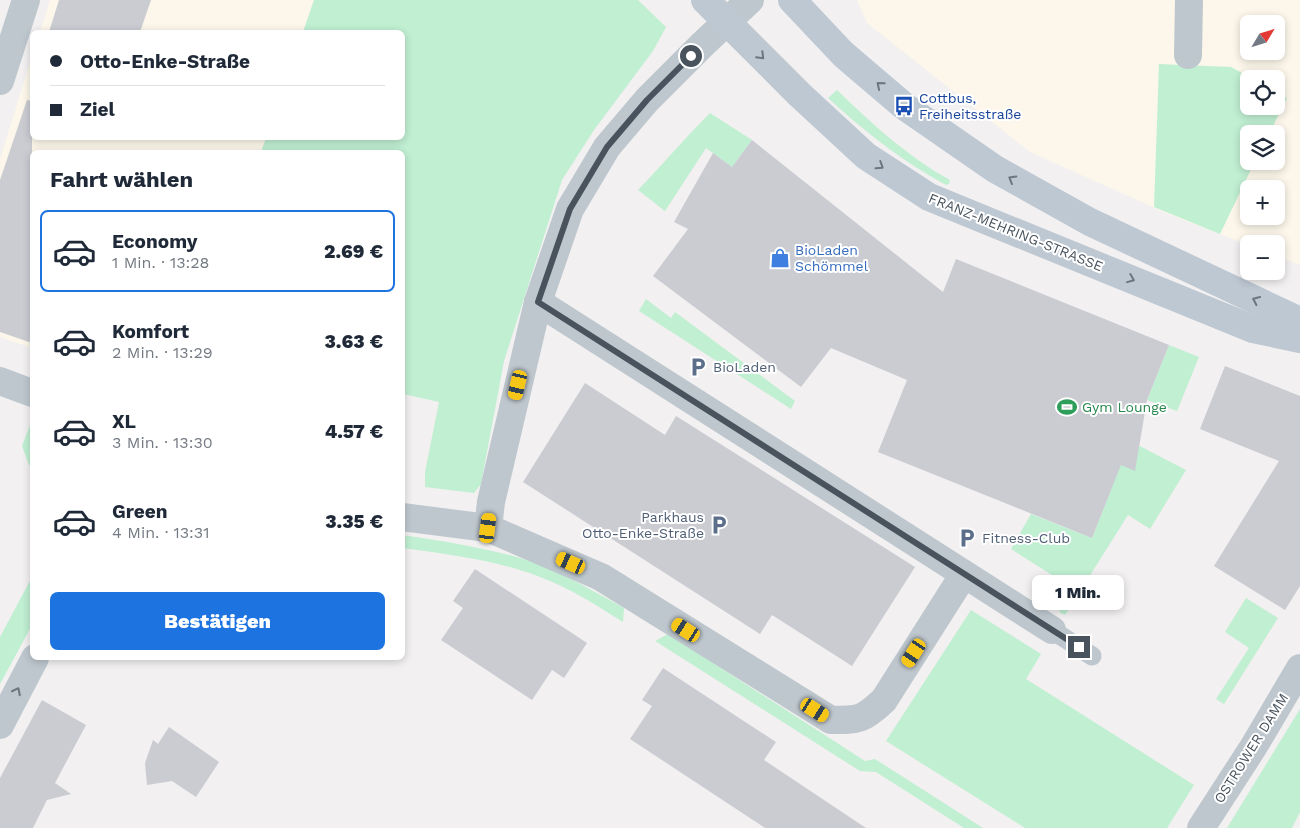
<!DOCTYPE html>
<html lang="de">
<meta charset="utf-8">
<style>
:root{--surface:#fff;--page:#f2f2f3;--text:#1f2937;--muted:#747a83;--line:#e0e1e3;--accent:#1d73e0}
body{margin:0;font-family:"Work Sans",sans-serif;background:var(--page);color:var(--text);height:100vh;display:flex;flex-direction:column;font-size:19px;white-space:nowrap}
*{box-sizing:border-box;margin:0}
p{font-size:16px;color:var(--muted)}
.icon{flex:none;width:28px;height:28px;fill:none;stroke:currentColor;stroke-width:2;stroke-linecap:round;stroke-linejoin:round}
.map{position:relative;flex:1;overflow:hidden}
.side{position:absolute;left:30px;top:150px;width:375px;height:510px;display:flex;flex-direction:column;background:var(--surface);border-radius:8px;box-shadow:0 2px 8px #0003}
.side>*{flex:none}
.hud{position:absolute;left:30px;top:30px;width:375px;height:110px;border-radius:8px;box-shadow:0 2px 8px #0003;display:grid;align-content:center;height:110px;padding:0 20px;background:var(--surface)}
.needle{width:32px;rotate:52deg}
.tools{position:absolute;left:1240px;top:15px;display:grid;gap:10px}
.tools a{display:grid;place-items:center;width:45px;height:45px;border-radius:8px;background:var(--surface);box-shadow:0 2px 8px #0003;font-size:25px}
.end{position:absolute;width:22px;height:22px;margin:-11px;border:6px solid #48535d;background:#fff;box-shadow:0 0 0 2px #fff}
.from{border-radius:50%}
.bubble{position:absolute;height:35px;border-radius:8px;background:var(--surface);box-shadow:0 2px 8px #0003;font-size:16px;font-weight:800;line-height:35px;text-align:center}
.car{position:absolute;width:15px;height:30px;margin:-15px -8px;border-radius:6px;box-shadow:0 0 4px 1px #0007;background:linear-gradient(#f5c518 24%,#345 0 40%,#f5c518 0 76%,#345 0 86%,#f5c518 0)}
.hud b{display:flex;align-items:center;gap:18px;height:48px;font-size:19px}
.hud b+b{border-top:1px solid var(--line)}
.hud i{width:12px;height:12px;background:var(--text)}
ul{padding:0;list-style:none}
li{display:flex;align-items:center;gap:15px;height:82px;margin:0 10px 8px;padding:0 10px;border:2px solid transparent;border-radius:8px}
li div{flex:1}
li b{display:block;font-size:19px}
li em{font-style:normal;font-weight:800}
li.current{border-color:var(--accent)}
li>.icon{width:45px;height:45px;stroke-width:1.5}
h2{padding:0 20px;font-size:22px;line-height:60px}
.primary-button{display:flex;gap:10px;margin-top:auto;padding:10px 20px}
.primary-button a{flex:1;height:58px;border-radius:8px;background:var(--accent);color:#fff;font-size:20px;font-weight:800;line-height:58px;text-align:center}
.map>svg:first-child{display:block}
</style>
<div class="map">
<svg width="1300" height="828" viewBox="0 0 1300 828">
<rect width="100%" height="100%" fill="#f2f0f0"/>
<g fill="#fcf7ea" fill-rule="evenodd">
<polygon points="50,0 314,0 303,32 40,32"/>
<path d="M857,0H1300V265L1276,256V244H1249V245L1171,215L1030,152L867,23ZM1249,24H1276V51H1249ZM1249,79H1276V106H1249ZM1249,134H1276V161H1249ZM1249,189H1276V216H1249Z"/>
<polygon points="32,56 32,138 266,138 261,152 32,152 32,348 0,337 0,159"/>
</g>
<g fill="#c0efd2">
<polygon points="314,0 638,0 666,27 653,51 594,130 562,180 504,361 481,484 474,493 425,487 425,472 439,402 403,394 402,152 261,152 266,138 402,138 402,32 303,32"/>
<polygon points="1159,64 1231,67 1253,79 1249,79 1249,106 1276,106 1276,92 1287,98 1269,134 1249,134 1249,161 1255,161 1220,234 1154,207"/>
<path d="M837,90C871,123 908,157 950,180L949,184L946,185C902,161 864,131 828,98Z"/>
<path d="M710,113L752,140L732,167L706,148L665,211L638,190C662,165 685,138 710,113Z"/>
<polygon points="646,299 671,318 675,312 795,401 791,409 639,311"/>
<polygon points="1169,345 1199,357 1177,411 1147,400"/>
<polygon points="30,425 32,426 32,466 29,465 22,446"/>
<polygon points="1130,441 1186,470 1150,529 1128,515 1065,615 1059,612 1074,589 1011,549 1031,514 1092,538"/>
<path d="M402,535C442,541 481,547 520,558C555,568 591,590 624,608L623,622C605,611 586,598 567,589C514,562 460,556 403,548Z"/>
<polygon points="32,577 32,625 0,684 0,637"/>
<polygon points="1246,598 1278,618 1224,704 1216,699 1249,648 1225,632"/>
<polygon points="971,610 1041,654 1026,679 1194,785 1167,828 1025,828 886,741"/>
<polygon points="668,634 865,761 875,759 983,828 964,828 876,772 860,771 655,641"/>
<polygon points="1300,709 1300,812 1292,828 1227,828"/>
</g>
<g fill="#caccd2">
<polygon points="59,0 151,0 140,32 49,32"/>
<polygon points="27,100 32,101 32,343 0,332 0,180"/>
<polygon points="752,140 943,292 956,259 1169,345 1147,400 1135,471 1121,465 1092,538 878,452 907,380 831,348 801,387 653,276 688,229 674,222 713,153 732,167"/>
<polygon points="1225,366 1300,396 1300,586 1285,610 1214,566 1279,461 1200,429"/>
<polygon points="585,383 665,435 676,416 915,567 852,666 772,615 760,634 523,482"/>
<polygon points="475,569 587,643 564,678 552,670 532,700 441,640 463,608 453,601"/>
<polygon points="663,668 776,742 764,760 866,828 765,828 630,739 652,706 642,700"/>
<polygon points="42,700 86,725 55,783 71,794 47,800 33,828 0,828 0,778"/>
<polygon points="169,727 219,762 196,797 172,781 147,785 145,763 153,740 158,744"/>
</g>
<g fill="none" stroke-linecap="round" stroke-linejoin="round">
<polyline stroke="#bec7ce" stroke-width="19" points="1052,630 1092,656"/>
<g stroke="#bec7ce" stroke-width="28">
<polyline points="1188,55 1189,0"/>
<polyline points="0,81 26,0"/>
<polyline points="538,302 1052,630"/>
<polyline points="0,381 32,393"/>
<path d="M402,517L488,528L601,577L831,720C859,720 863,720 884,700L964,574"/>
<polyline points="488,528 491,502 538,302 570,209 607,147 647,100 703,44 750,0"/>
<polyline points="0,725 35,658"/>
<polyline points="1201,828 1254,746 1300,668"/>
</g>
<g stroke="#bec8d3" stroke-width="28">
<polyline points="705,0 800,95 866,156 929,197 1253,329 1300,339"/>
<polyline points="792,0 843,54 864,72 904,106 995,169 1090,222 1300,321"/>
</g>
</g>
<defs><path id="oneway-chevron" d="M-2-3.5L2.5 0L-2 3.5" fill="none" stroke-width="1.6" stroke-linecap="round" stroke-linejoin="round" transform="scale(1.25)"/></defs>
<g stroke="#6b7680">
<use href="#oneway-chevron" transform="translate(761 56) rotate(45)"/>
<use href="#oneway-chevron" transform="translate(880 85) rotate(-140)"/>
<use href="#oneway-chevron" transform="translate(880 166) rotate(33)"/>
<use href="#oneway-chevron" transform="translate(1012 179) rotate(-150)"/>
<use href="#oneway-chevron" transform="translate(1131 279) rotate(22)"/>
<use href="#oneway-chevron" transform="translate(1256 300) rotate(-155)"/>
</g>
<use stroke="#6b767f" href="#oneway-chevron" transform="translate(17 691) rotate(-63)"/>
<g fill="none" stroke-linecap="round" stroke-linejoin="round">
<polyline stroke="#48535d" stroke-width="6" points="691,56 647,100 607,147 570,209 538,302 1079,647"/>
</g>
<defs>
<symbol id="bus-bare" viewBox="-9 -9 18 18"><path d="M-5-6H5V4H4V6H2V4H-2V6H-4V4H-5ZM-3.5-4V0h7V-4ZM-3.5 1.2v1.5H-2V1.2ZM2 1.2v1.5H3.5V1.2Z" fill="#1a4fb4" stroke="#fff" stroke-width="2.5" paint-order="stroke"/></symbol>
<symbol id="shop-bare" viewBox="-9 -9 18 18"><path d="M-5-2.5h2.3a2.7 3.5 0 0 1 5.4 0H5L5.5 6h-11ZM-1.5-2.5h3a1.5 2.3 0 0 0-3 0Z" fill="#3f7fe0" stroke="#fff" stroke-width="2.5" paint-order="stroke"/></symbol>
<symbol id="parking-bare" viewBox="-9 -9 18 18"><path d="M-3.5-5.5H1a3.5 3.5 0 0 1 0 7H-1V5.5H-3.5ZM-1-3.4V-.6H.8a1.4 1.4 0 0 0 0-2.8Z" fill="#5c6f8a" stroke="#fff" stroke-width="2.5" paint-order="stroke"/></symbol>
<symbol id="stadium-bare" viewBox="-9 -9 18 18"><path d="M0-5a6.5 5 0 1 0 0 10a6.5 5 0 1 0 0-10ZM-3.5-1.8h7v3.6h-7Z" fill="#2e9e5b" stroke="#fff" stroke-width="2.5" paint-order="stroke"/></symbol>
</defs>
<g fill-rule="evenodd">
<use href="#bus-bare" x="890" y="92" width="28" height="28"/>
<use href="#shop-bare" x="766" y="244" width="28" height="28"/>
<use href="#parking-bare" x="684" y="353" width="28" height="28"/>
<use href="#stadium-bare" x="1053" y="393" width="28" height="28"/>
<use href="#parking-bare" x="705" y="511" width="28" height="28"/>
<use href="#parking-bare" x="953" y="524" width="28" height="28"/>
</g>
<g text-anchor="middle" stroke-width="4" stroke-linejoin="round" paint-order="stroke">
<g font-size="14" fill="#164399" stroke="#fff" text-anchor="start">
<text x="919" y="103">Cottbus,<tspan x="919" dy="16">Freiheitsstraße</tspan></text>
</g>
<g font-size="14" fill="#48535d" stroke="#fff">
<text transform="translate(1016 232) rotate(22)" y="5">FRANZ-MEHRING-STRASSE</text>
<text transform="translate(1251 748) rotate(-58)" y="5">OSTROWER DAMM</text>
</g>
<g font-size="14" fill="#366cbe" stroke="#fff" text-anchor="start">
<text x="795" y="255">BioLaden<tspan x="795" dy="16">Schömmel</tspan></text>
</g>
<g font-size="14" fill="#4e5e75" stroke="#fff" text-anchor="start">
<text x="713" y="372">BioLaden</text>
<text x="704" y="522" text-anchor="end">Parkhaus<tspan x="704" dy="16">Otto-Enke-Straße</tspan></text>
<text x="982" y="543">Fitness-Club</text>
</g>
<g font-size="14" fill="#27864d" stroke="#fff" text-anchor="start">
<text x="1082" y="412">Gym Lounge</text>
</g>
</g>
</svg>
<div class="tools">
<a><svg class="needle" viewBox="-14 -14 28 28"><path d="M0-13l5 13h-10z" fill="#e53935"/><path d="M0 13l5-13h-10z" fill="#747a83"/></svg></a>
<a><svg class="icon" aria-label="locate" viewBox="0 0 24 24"><circle cx="12" cy="12" r="6"/><path d="M12 2v4M12 18v4M2 12h4M18 12h4"/></svg></a>
<a><svg class="icon" aria-label="layers" viewBox="0 0 24 24"><path d="M12 4l9 5-9 5-9-5zM3 14l9 5 9-5"/></svg></a>
<a>+</a>
<a>−</a>
</div>
<i class="end from" style="left:691px;top:56px"></i>
<i class="end" style="left:1079px;top:647px"></i>
<div class="bubble" style="left:1032px;top:575px;width:92px">1 Min.</div>
<i class="car" style="left:518px;top:385px;rotate:193deg"></i>
<i class="car" style="left:488px;top:528px;rotate:7deg"></i>
<i class="car" style="left:571px;top:563px;rotate:294deg"></i>
<i class="car" style="left:686px;top:630px;rotate:302deg"></i>
<i class="car" style="left:914px;top:653px;rotate:213deg"></i>
<i class="car" style="left:815px;top:710px;rotate:122deg"></i>
<div class="hud">
<b><i class="from"></i>Otto-Enke-Straße</b>
<b><i></i>Ziel</b>
</div>
<section class="side">
<h2>Fahrt wählen</h2>
<ul>
<li class="current"><svg class="icon" aria-label="car" viewBox="0 0 24 24"><path d="M5 17H2v-5l4-1 3-4h7l3 4 3 1v5h-3M9 17h6M6 11h13"/><circle cx="7" cy="17" r="2"/><circle cx="17" cy="17" r="2"/></svg><div><b>Economy</b><p>1 Min. · 13:28</p></div><em>2.69 €</em></li>
<li><svg class="icon" aria-label="car" viewBox="0 0 24 24"><path d="M5 17H2v-5l4-1 3-4h7l3 4 3 1v5h-3M9 17h6M6 11h13"/><circle cx="7" cy="17" r="2"/><circle cx="17" cy="17" r="2"/></svg><div><b>Komfort</b><p>2 Min. · 13:29</p></div><em>3.63 €</em></li>
<li><svg class="icon" aria-label="car" viewBox="0 0 24 24"><path d="M5 17H2v-5l4-1 3-4h7l3 4 3 1v5h-3M9 17h6M6 11h13"/><circle cx="7" cy="17" r="2"/><circle cx="17" cy="17" r="2"/></svg><div><b>XL</b><p>3 Min. · 13:30</p></div><em>4.57 €</em></li>
<li><svg class="icon" aria-label="car" viewBox="0 0 24 24"><path d="M5 17H2v-5l4-1 3-4h7l3 4 3 1v5h-3M9 17h6M6 11h13"/><circle cx="7" cy="17" r="2"/><circle cx="17" cy="17" r="2"/></svg><div><b>Green</b><p>4 Min. · 13:31</p></div><em>3.35 €</em></li>
</ul>
<div class="primary-button"><a>Bestätigen</a></div>
</section>
</div>
